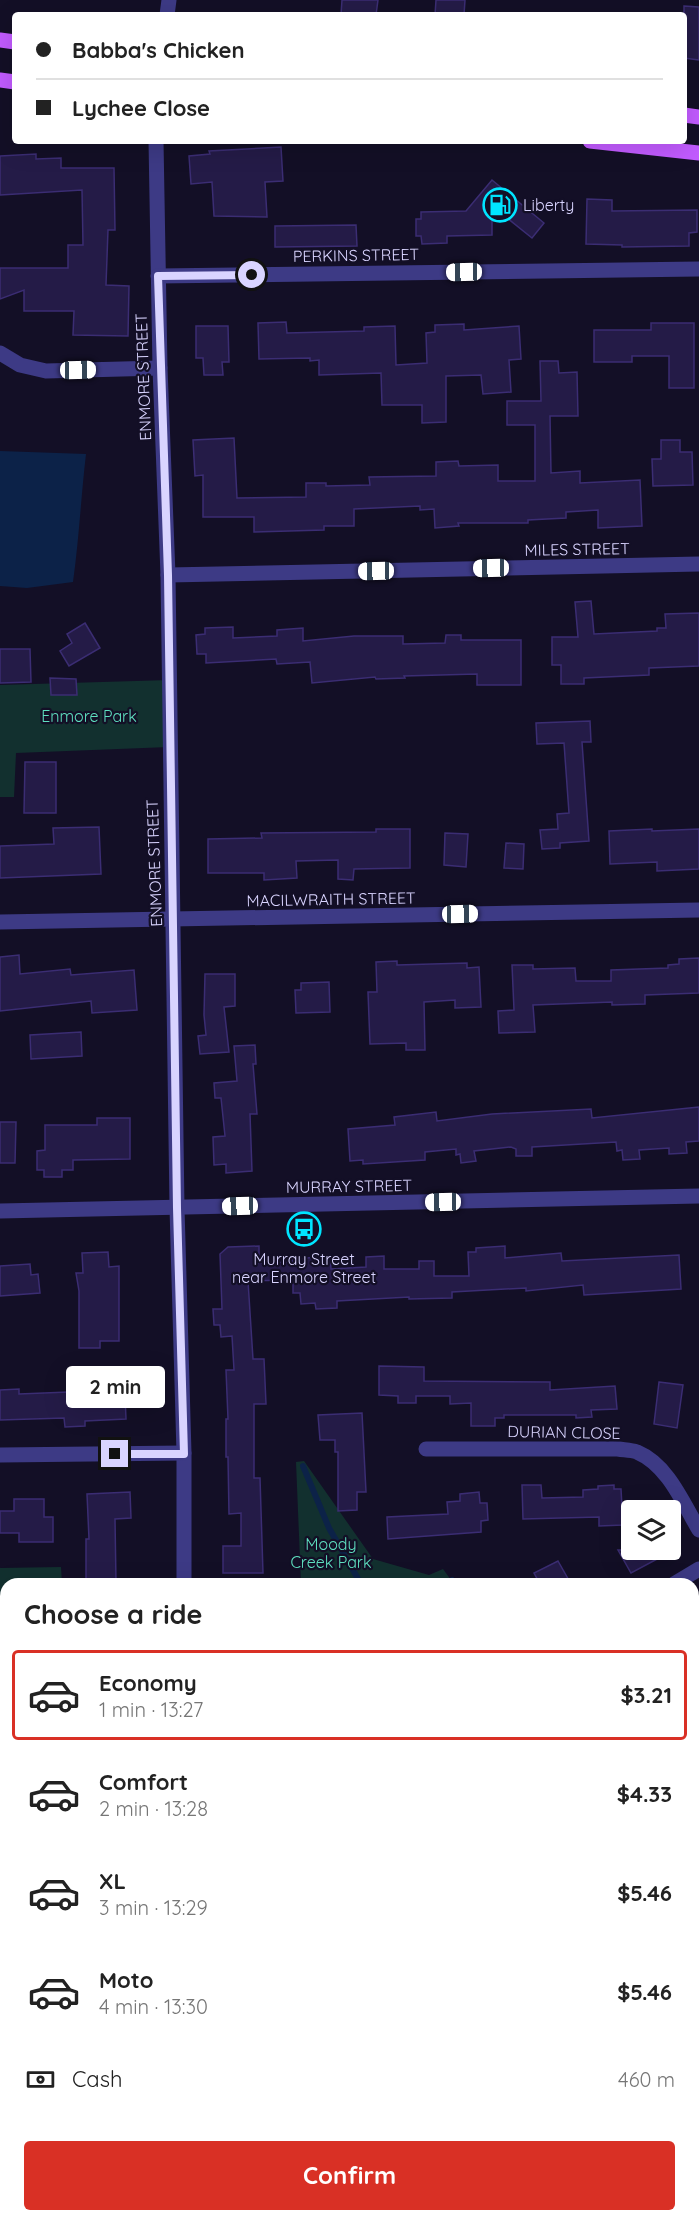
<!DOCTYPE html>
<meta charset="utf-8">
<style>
:root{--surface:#fff;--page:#f2f2f2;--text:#222;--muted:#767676;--line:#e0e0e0;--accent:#d93025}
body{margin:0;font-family:Quicksand,sans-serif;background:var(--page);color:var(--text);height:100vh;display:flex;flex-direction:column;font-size:22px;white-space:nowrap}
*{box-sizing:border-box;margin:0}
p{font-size:20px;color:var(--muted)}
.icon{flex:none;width:33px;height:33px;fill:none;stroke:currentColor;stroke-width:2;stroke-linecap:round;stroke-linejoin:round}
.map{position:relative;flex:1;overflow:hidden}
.drawer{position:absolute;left:0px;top:1578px;width:699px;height:644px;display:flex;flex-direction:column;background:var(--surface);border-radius:18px 18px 0 0;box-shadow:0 6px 24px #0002}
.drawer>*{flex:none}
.guide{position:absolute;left:12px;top:12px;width:675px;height:132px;border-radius:6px;box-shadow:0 6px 24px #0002;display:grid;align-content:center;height:132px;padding:0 24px;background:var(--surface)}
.fabs{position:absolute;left:621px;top:1500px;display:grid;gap:12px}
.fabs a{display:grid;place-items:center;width:60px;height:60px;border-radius:6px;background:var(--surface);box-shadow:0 6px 24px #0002;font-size:30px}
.end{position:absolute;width:27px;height:27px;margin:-14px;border:8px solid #d9d4ff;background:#111;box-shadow:0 0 0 3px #111}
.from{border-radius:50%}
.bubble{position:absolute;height:42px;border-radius:6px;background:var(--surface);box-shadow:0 6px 24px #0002;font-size:20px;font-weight:700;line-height:42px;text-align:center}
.car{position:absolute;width:18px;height:36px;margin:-18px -9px;border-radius:8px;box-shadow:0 0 4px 2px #0007;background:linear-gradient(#fff 24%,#345 0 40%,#fff 0 76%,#345 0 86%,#fff 0)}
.guide b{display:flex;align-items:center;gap:21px;height:57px;font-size:22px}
.guide b+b{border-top:2px solid var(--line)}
.guide i{width:15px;height:15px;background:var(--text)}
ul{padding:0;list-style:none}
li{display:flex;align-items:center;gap:18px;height:90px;margin:0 12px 9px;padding:0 12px;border:3px solid transparent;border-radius:6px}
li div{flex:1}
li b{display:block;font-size:22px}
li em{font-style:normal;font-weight:700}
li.selected{border-color:var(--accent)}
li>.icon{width:54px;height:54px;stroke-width:1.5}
h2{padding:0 24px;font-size:27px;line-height:72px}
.pay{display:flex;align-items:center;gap:15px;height:66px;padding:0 24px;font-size:22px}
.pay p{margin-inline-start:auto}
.action{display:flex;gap:12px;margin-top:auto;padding:12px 24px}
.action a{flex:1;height:69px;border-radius:6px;background:var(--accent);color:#fff;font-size:24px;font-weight:700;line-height:69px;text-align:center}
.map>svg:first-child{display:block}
</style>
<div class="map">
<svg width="699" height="2221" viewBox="0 0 699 2221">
<rect width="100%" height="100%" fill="#130f26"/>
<g fill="#12302f">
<polygon points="170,680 169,747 16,753 14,797 0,797 0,685"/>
<polygon points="304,1461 373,1559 429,1575 443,1569 454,1584 301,1584 296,1462"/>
<polygon points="61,1567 62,1584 6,1584 6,1787 0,1780 0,1568"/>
<polygon points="693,1817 699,1818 699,2088 693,2094"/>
<polygon points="6,2018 6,2216 201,2216 169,2217 161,2221 0,2221 0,2019"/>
</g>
<path fill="#0c2248" d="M0,451L86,454C81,497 79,539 73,582L27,588L0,586Z"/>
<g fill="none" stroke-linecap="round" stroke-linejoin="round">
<g stroke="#0c2248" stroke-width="6">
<polyline points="303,1466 329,1528 361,1584"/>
<polyline points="445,1584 452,1580"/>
<polyline points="693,2045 699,2039"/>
<polyline points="0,2153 6,2152"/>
</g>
</g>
<g fill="#241b47" stroke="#3b2d73" stroke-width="1.5">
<polygon points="342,0 378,0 376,15 341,15"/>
<polygon points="436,0 465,0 464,15 435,15"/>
<polygon points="684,6 699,7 699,60 684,58"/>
<polygon points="281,147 283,181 265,182 267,217 214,216 212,182 191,184 189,156 210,154 209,151"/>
<polygon points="36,154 36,159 61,158 61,168 114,168 115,230 108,230 106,285 129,286 128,336 73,335 74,311 24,311 24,290 0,299 0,268 68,268 68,245 83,245 82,190 0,195 0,156"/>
<polygon points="492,180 544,223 532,238 492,206 492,235 447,236 447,243 422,244 421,236 416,236 416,219 421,219 421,212 466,211"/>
<polygon points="587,199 612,200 612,211 697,210 697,232 689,233 689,246 622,247 622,245 586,244"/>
<polygon points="356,225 357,246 275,247 275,226"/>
<polygon points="286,322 287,333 364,331 364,327 395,326 396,365 427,363 426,333 435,332 435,325 464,324 464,330 519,326 521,359 509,360 511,392 483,394 481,375 446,376 446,422 422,423 422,405 382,405 381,373 319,375 319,360 310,361 310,358 259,359 258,323"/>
<polygon points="651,323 694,323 694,388 669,388 669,356 632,356 632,362 594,362 594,330 651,330"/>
<polygon points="196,326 228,326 229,362 222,362 223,375 204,375 203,358 196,358"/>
<polygon points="540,361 558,361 559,373 577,372 578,416 550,416 551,473 580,471 580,483 640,480 642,526 598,528 598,510 566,512 566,518 528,520 528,523 458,523 459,526 435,528 434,509 420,510 420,506 354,509 354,526 324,526 324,530 254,532 254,517 203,517 203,475 195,476 193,440 234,438 237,498 306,497 306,483 326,483 326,486 370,485 369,477 436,476 436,462 458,461 459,466 498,465 498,481 535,481 535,425 507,425 507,401 541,401"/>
<polygon points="661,440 680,440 680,452 692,452 693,485 653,486 652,459 661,459"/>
<polygon points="591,601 594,634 657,631 657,628 666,628 665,614 699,613 699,666 649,668 649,675 584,678 584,684 561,684 561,665 552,665 552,637 578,637 575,602"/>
<polygon points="85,623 100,648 69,666 60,651 72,643 67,634"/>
<polygon points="233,627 233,638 277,636 277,630 303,628 303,641 354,636 403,636 403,644 445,643 446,635 461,635 461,640 521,640 521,685 477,685 477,674 404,676 405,678 376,679 375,677 312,683 310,662 277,664 276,659 206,663 206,654 197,654 196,635 205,634 205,628"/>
<polygon points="0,649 30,649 31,682 0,683"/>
<polygon points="50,678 76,679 77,695 51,695"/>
<polygon points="590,721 591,742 582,742 589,841 560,843 560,848 542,849 540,830 558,829 557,814 569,813 564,743 537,744 536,723"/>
<polygon points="25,762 56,762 56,813 24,813"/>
<polygon points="99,827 101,874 0,878 0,846 54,844 53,828"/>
<polygon points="376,829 410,829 410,868 354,869 353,880 338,879 338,860 296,861 297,878 264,880 264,873 208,873 208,839 262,838 261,833 376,832"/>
<polygon points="652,829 652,831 699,829 699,869 657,871 657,862 610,864 609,831"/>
<polygon points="445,833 468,834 466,867 444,865"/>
<polygon points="506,843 524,844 523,869 504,868"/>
<polygon points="19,955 20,974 70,969 71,975 134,970 137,1010 92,1013 91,1001 0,1011 0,957"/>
<polygon points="699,958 699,993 645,995 645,1004 612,1005 612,1002 533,1005 535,1032 499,1033 498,1011 514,1010 512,965 533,965 533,969 575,968 576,981 611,981 611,970 668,968 668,965 679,964 679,959"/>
<polygon points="397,961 397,965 467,963 467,968 479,967 481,1007 455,1008 455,1000 424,1002 425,1050 406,1050 406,1043 370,1044 368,992 377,992 376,962"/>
<polygon points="205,974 235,974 235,1006 224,1007 229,1052 200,1054 198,1036 206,1035 204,1015"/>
<polygon points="329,982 330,1012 296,1013 295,990 301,990 301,983"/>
<polygon points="81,1032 82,1056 31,1059 30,1035"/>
<polygon points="255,1045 256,1064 253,1064 257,1114 250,1114 252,1171 226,1173 226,1164 214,1165 213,1137 225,1136 221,1098 215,1098 214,1083 237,1081 234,1046"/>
<polygon points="699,1107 699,1141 686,1142 687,1153 669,1154 669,1148 639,1150 640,1159 623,1160 622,1150 617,1151 616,1142 532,1147 532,1156 516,1156 516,1149 511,1147 474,1151 476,1161 461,1163 460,1154 456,1155 456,1149 425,1152 425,1160 363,1164 363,1160 350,1161 348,1129 395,1125 394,1117 436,1112 437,1121 492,1114 591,1109 592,1118"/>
<polygon points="97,1118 130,1118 130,1159 73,1160 73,1170 62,1170 62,1177 44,1177 44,1170 37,1170 37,1151 45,1150 45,1125 97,1125"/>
<polygon points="0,1122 16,1122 15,1163 0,1163"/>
<polygon points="259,1246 259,1263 292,1262 292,1260 330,1255 331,1269 366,1267 366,1257 384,1256 384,1269 419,1269 419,1261 434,1261 434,1276 469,1276 468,1252 476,1252 476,1248 505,1246 505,1258 561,1253 562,1261 679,1255 681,1289 584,1295 583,1285 526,1291 526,1288 452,1292 452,1298 409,1299 409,1297 337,1301 337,1308 316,1309 315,1303 301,1304 300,1293 293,1293 293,1280 248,1281 253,1359 264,1359 266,1404 254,1404 254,1478 260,1478 263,1573 223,1573 223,1546 241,1546 241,1513 229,1514 228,1457 226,1457 226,1419 228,1419 226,1370 234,1370 232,1336 221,1337 220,1325 214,1325 213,1309 222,1309 220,1254 228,1247"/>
<polygon points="108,1252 109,1267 119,1266 119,1341 100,1341 100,1348 79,1348 79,1291 76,1273 83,1273 82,1253"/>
<polygon points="30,1264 31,1275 38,1274 40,1293 0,1296 0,1266"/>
<polygon points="379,1366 424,1367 424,1381 550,1382 550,1390 615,1386 617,1409 591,1410 592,1417 576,1418 576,1415 504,1415 504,1418 495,1418 495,1426 471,1426 471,1403 450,1404 450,1396 416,1396 416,1403 398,1403 398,1396 379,1395"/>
<polygon points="124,1371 126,1419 85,1421 85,1426 65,1427 64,1418 0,1420 0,1390 19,1389 19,1394 94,1391 94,1389 105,1388 104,1372"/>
<polygon points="659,1382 683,1385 677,1428 654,1424"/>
<polygon points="362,1413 366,1492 357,1492 357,1510 338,1511 338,1452 335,1452 335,1440 320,1440 318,1415"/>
<polygon points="522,1485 541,1485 542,1498 583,1497 583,1490 598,1489 598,1486 614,1485 614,1489 621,1489 623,1525 599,1526 599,1517 523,1519"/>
<polygon points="130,1492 131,1518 115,1519 116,1582 86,1583 86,1539 89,1539 87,1494"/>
<polygon points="479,1492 480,1503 487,1503 488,1520 481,1521 481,1532 388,1539 387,1517 448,1514 447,1502 460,1501 460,1494"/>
<polygon points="14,1499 44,1499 44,1517 53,1517 53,1542 19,1542 19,1533 0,1533 0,1511 14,1511"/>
<polygon points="618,1550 674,1550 631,1573"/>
<polygon points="558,1561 571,1584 540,1584 534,1573"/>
</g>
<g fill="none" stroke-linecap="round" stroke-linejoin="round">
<g stroke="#3d3a85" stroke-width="15">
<polyline points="167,15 169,0"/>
<polyline points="156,141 160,368 168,575 177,1208 184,1453 184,1584"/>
<polyline points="158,276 699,269"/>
<polyline points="0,353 20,365 46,371 160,368"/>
<polyline points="168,575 699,564"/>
<polyline points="0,922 699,910"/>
<polyline points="0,1211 699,1196"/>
<path d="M426,1449H618C624,1450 631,1450 637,1452C668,1465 683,1503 699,1530"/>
<polyline points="0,1455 184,1453"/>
<polyline points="674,1584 699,1569"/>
<polyline points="693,1675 699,1685"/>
<polyline points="693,1907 699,1889"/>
</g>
<g stroke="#c25bff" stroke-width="15">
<polyline points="0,40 15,42"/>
<polyline points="0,80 15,82"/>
<polyline points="684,115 699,117"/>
<polyline points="590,141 699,153"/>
</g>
</g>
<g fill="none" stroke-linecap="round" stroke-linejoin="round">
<polyline stroke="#d9d4ff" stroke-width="8" points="115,1454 184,1454 177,1208 168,575 158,276 252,275"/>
</g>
<defs>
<symbol id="fuel-ring" viewBox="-11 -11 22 22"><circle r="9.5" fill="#130f26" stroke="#00e5ff" stroke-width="1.5"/><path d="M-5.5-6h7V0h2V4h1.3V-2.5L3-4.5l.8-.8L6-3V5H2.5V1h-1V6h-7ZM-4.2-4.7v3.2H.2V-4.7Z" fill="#00e5ff"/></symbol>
<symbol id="bus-ring" viewBox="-11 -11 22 22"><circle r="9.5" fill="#130f26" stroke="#00e5ff" stroke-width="1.5"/><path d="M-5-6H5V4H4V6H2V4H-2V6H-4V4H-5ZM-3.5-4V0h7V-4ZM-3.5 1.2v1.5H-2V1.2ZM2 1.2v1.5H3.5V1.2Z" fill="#00e5ff"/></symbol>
</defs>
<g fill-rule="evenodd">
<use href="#fuel-ring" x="481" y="186" width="38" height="38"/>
<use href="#bus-ring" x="285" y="1210" width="38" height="38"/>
</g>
<g text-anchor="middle" stroke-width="4.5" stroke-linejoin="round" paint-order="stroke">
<g font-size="16" fill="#d9d4ff" stroke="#130f26" text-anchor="start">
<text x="523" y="211">Liberty</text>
<text x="304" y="1265" text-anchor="middle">Murray Street<tspan x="304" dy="18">near Enmore Street</tspan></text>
</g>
<g font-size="16" fill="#d9d4ff" stroke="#130f26">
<text transform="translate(356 255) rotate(-1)" y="6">PERKINS STREET</text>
<text transform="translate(143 377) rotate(-92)" y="6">ENMORE STREET</text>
<text transform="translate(577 549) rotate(-1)" y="6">MILES STREET</text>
<text transform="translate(154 863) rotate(-92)" y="6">ENMORE STREET</text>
<text transform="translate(331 899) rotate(-1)" y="6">MACILWRAITH STREET</text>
<text transform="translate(349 1186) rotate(-1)" y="6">MURRAY STREET</text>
<text transform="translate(564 1432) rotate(1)" y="6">DURIAN CLOSE</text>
</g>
<g font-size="16" fill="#5fe0c0" stroke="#130f26">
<text x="89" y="722">Enmore Park</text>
<text x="331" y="1550">Moody<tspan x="331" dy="18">Creek Park</tspan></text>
</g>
</g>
</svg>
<div class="fabs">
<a><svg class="icon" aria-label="layers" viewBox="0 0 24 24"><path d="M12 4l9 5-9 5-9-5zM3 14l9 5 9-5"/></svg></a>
</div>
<i class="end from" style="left:252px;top:275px"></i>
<i class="end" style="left:115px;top:1454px"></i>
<div class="bubble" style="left:66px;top:1366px;width:99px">2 min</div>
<i class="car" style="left:464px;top:272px;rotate:269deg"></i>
<i class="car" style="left:78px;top:370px;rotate:89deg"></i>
<i class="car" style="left:491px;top:568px;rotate:269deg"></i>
<i class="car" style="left:376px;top:571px;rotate:269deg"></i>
<i class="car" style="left:460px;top:914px;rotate:89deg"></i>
<i class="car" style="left:443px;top:1202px;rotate:269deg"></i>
<i class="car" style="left:240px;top:1206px;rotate:268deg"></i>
<div class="guide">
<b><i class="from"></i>Babba's Chicken</b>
<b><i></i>Lychee Close</b>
</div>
<section class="drawer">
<h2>Choose a ride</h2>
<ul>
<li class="selected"><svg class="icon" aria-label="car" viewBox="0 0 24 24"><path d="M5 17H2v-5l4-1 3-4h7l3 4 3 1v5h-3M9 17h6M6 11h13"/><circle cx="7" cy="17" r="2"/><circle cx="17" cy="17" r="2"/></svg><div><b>Economy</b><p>1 min · 13:27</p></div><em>$3.21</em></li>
<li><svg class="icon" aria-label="car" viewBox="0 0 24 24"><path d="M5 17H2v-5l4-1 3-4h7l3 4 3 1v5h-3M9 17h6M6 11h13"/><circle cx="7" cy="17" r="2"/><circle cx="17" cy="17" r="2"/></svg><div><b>Comfort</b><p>2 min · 13:28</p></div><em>$4.33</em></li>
<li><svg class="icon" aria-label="car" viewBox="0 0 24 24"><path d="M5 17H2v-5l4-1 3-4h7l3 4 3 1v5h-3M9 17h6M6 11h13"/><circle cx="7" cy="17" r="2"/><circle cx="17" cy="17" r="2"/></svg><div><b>XL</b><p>3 min · 13:29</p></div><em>$5.46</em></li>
<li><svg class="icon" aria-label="car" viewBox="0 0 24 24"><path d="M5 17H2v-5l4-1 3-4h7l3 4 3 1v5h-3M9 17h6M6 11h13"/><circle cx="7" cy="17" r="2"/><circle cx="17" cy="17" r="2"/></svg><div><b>Moto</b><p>4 min · 13:30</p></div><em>$5.46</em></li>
</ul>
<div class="pay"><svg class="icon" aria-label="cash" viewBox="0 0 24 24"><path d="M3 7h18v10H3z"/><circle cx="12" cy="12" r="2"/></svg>Cash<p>460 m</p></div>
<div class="action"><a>Confirm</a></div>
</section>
</div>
